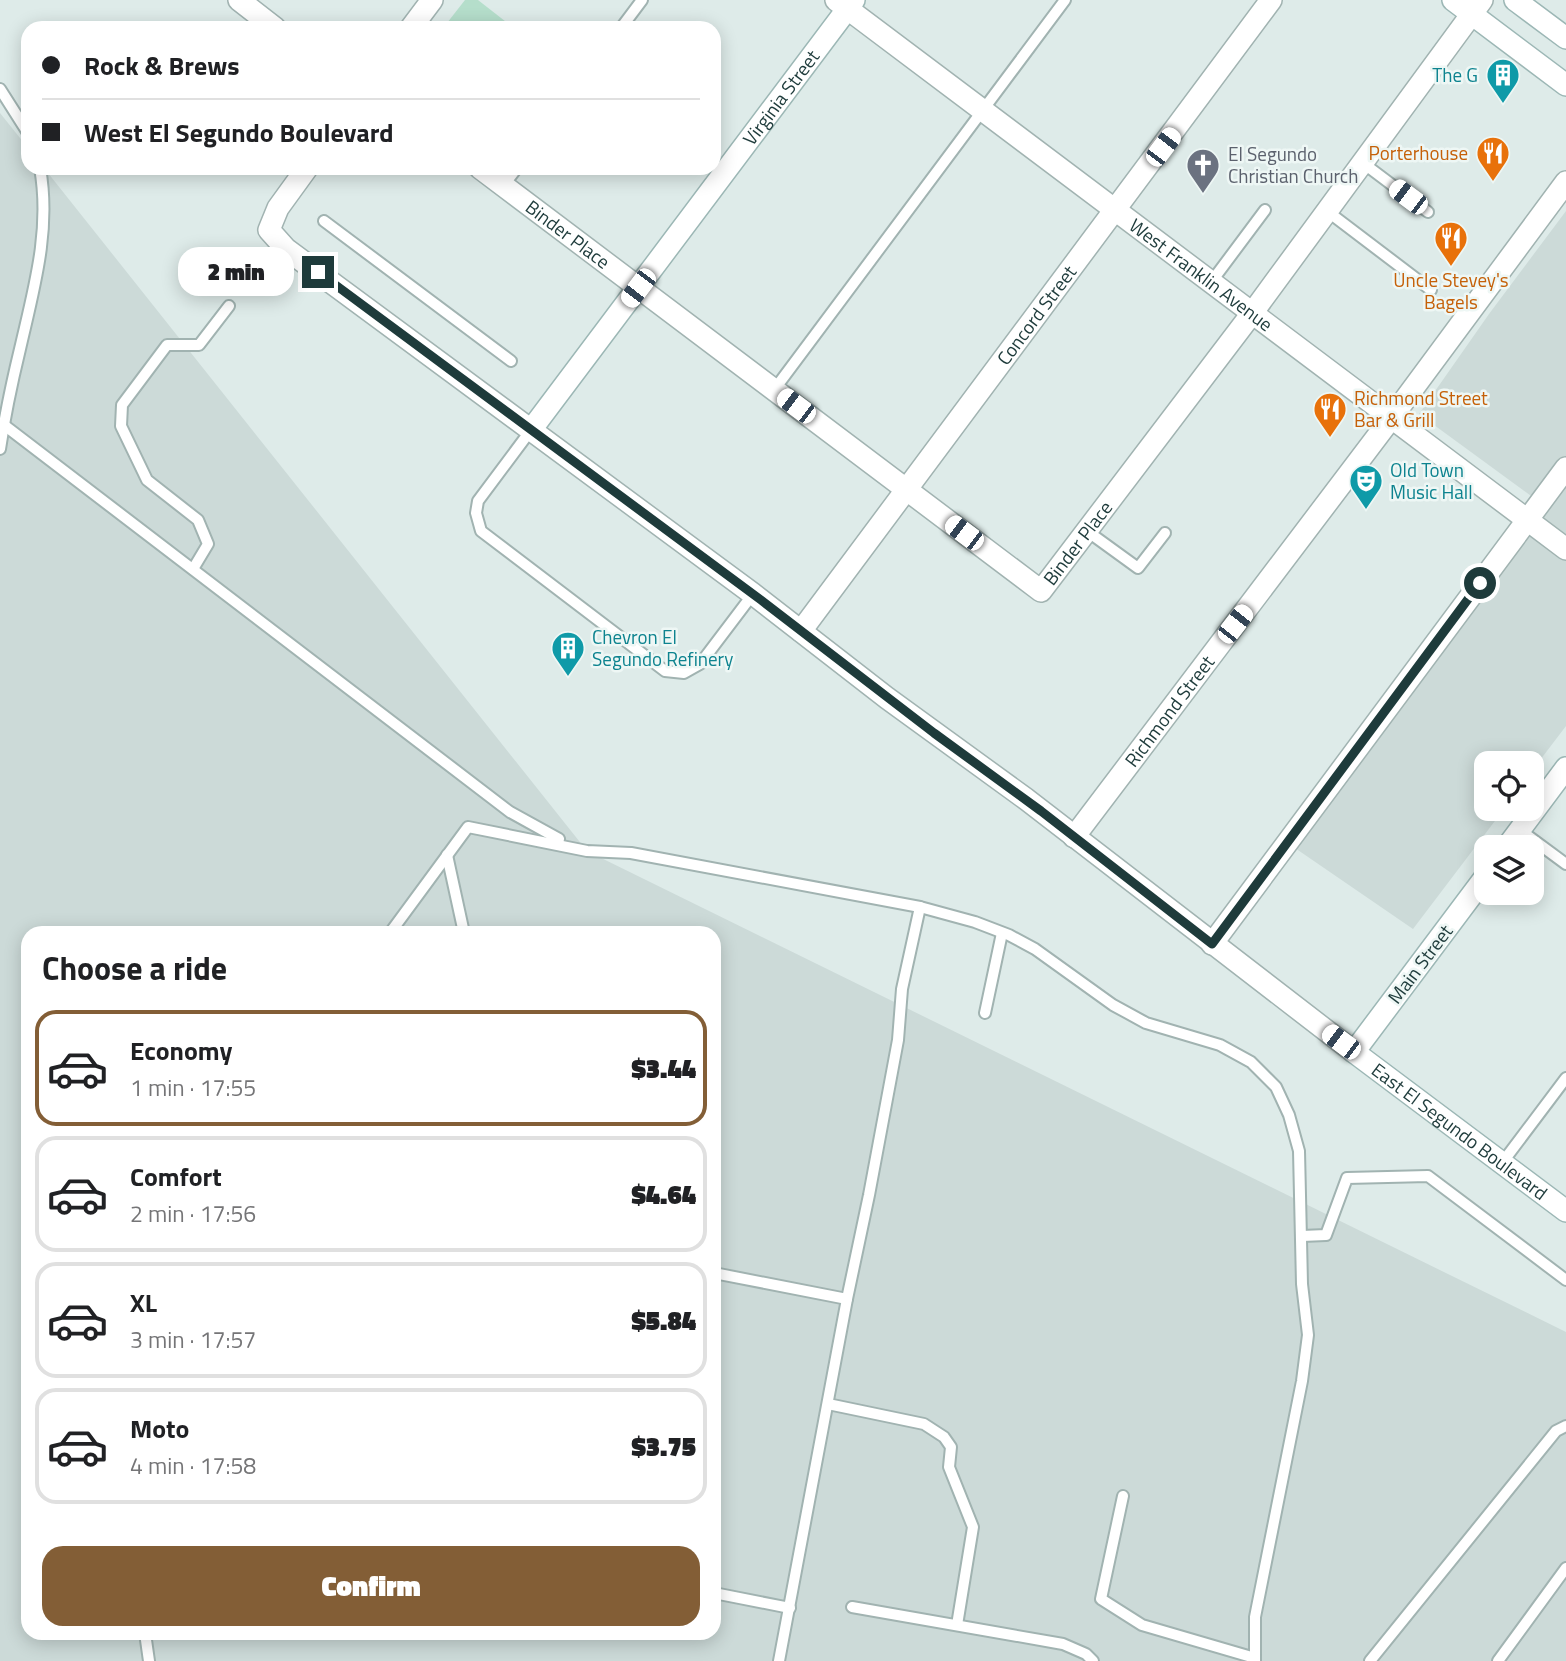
<!DOCTYPE html>
<meta charset="utf-8">
<style>
:root{--surface:#fff;--page:#f2f2f2;--text:#202124;--muted:#757577;--line:#e0e0e0;--accent:#835e36}
body{margin:0;font-family:"Titillium Web",sans-serif;background:var(--page);color:var(--text);height:100vh;display:flex;flex-direction:column;font-size:26px;white-space:nowrap}
*{box-sizing:border-box;margin:0}
p{font-size:23px;color:var(--muted)}
.icon{flex:none;width:38px;height:38px;fill:none;stroke:currentColor;stroke-width:2;stroke-linecap:round;stroke-linejoin:round}
.map{position:relative;flex:1;overflow:hidden}
.drawer{position:absolute;left:21px;top:926px;width:700px;height:714px;display:flex;flex-direction:column;background:var(--surface);border-radius:21px;box-shadow:0 4px 18px #0003}
.drawer>*{flex:none}
.top-card{position:absolute;left:21px;top:21px;width:700px;height:154px;border-radius:21px;box-shadow:0 4px 18px #0003;display:grid;align-content:center;height:154px;padding:0 21px;background:var(--surface)}
.fabs{position:absolute;left:1474px;top:751px;display:grid;gap:14px}
.fabs a{display:grid;place-items:center;width:70px;height:70px;border-radius:14px;background:var(--surface);box-shadow:0 4px 18px #0003;font-size:35px}
.end{position:absolute;width:32px;height:32px;margin:-16px;border:9px solid #1e3b3b;background:#fff;box-shadow:0 0 0 4px #fff}
.from{border-radius:50%}
.bubble{position:absolute;height:49px;border-radius:21px;background:var(--surface);box-shadow:0 4px 18px #0003;font-size:23px;font-weight:800;line-height:49px;text-align:center}
.car{position:absolute;width:21px;height:42px;margin:-21px -10px;border-radius:9px;box-shadow:0 0 5px 2px #0007;background:linear-gradient(#fff 24%,#345 0 40%,#fff 0 76%,#345 0 86%,#fff 0)}
.top-card b{display:flex;align-items:center;gap:24px;height:66px;font-size:26px}
.top-card b+b{border-top:2px solid var(--line)}
.top-card i{width:18px;height:18px;background:var(--text)}
ul{padding:0;list-style:none}
li{display:flex;align-items:center;gap:21px;height:116px;margin:0 14px 10px;padding:0 7px;border:4px solid var(--line);border-radius:21px}
li div{flex:1}
li b{display:block;font-size:26px}
li em{font-style:normal;font-weight:800}
li.selected{border-color:var(--accent)}
li>.icon{width:63px;height:63px;stroke-width:1.5}
h2{padding:0 21px;font-size:32px;line-height:84px}
.action{display:flex;gap:14px;margin-top:auto;padding:14px 21px}
.action a{flex:1;height:80px;border-radius:21px;background:var(--accent);color:#fff;font-size:28px;font-weight:800;line-height:80px;text-align:center}
.map>svg:first-child{display:block}
</style>
<div class="map">
<svg width="1566" height="1661" viewBox="0 0 1566 1661">
<rect width="100%" height="100%" fill="#deebe9"/>
<g fill="#ccdad8" fill-rule="evenodd">
<path d="M0,113L28,148V168H44L587,851L1566,1332V1661H0ZM28,933H714V1633H28Z"/>
<polygon points="1566,211 1566,726 1531,772 1531,763 1486,763 1486,808 1504,809 1413,929 1292,846 1549,509 1419,414 1489,314"/>
</g>
<polygon fill="#b5decb" points="465,0 478,0 514,28 453,28 447,23"/>
<g fill="none" stroke-linecap="round" stroke-linejoin="round">
<defs>
<g id="lane">
<polyline points="621,28 642,0"/>
<polyline points="0,89 28,133"/>
<polyline points="1363,163 1428,212"/>
<polyline points="503,186 517,168"/>
<polyline points="1327,211 1431,290"/>
<polyline points="324,221 511,361"/>
<polyline points="1212,281 1265,210"/>
<polyline points="774,390 1065,0"/>
<polyline points="4,425 510,812 559,839"/>
<polyline points="531,430 478,501 476,513 481,531 665,671 684,673 700,664 753,594"/>
<path d="M0,449C5,415 12,382 20,349C34,288 51,230 40,168"/>
<polyline points="1087,531 1138,568 1165,533"/>
<polyline points="193,569 208,544 198,520 147,480 121,426 122,405 167,345 199,345 229,306"/>
<polyline points="1520,830 1566,864"/>
<polyline points="447,855 464,933"/>
<polyline points="390,933 468,827 587,851 631,853 920,907 975,922 1009,935 1035,949 1113,1005 1146,1023 1220,1045 1251,1062 1276,1087 1289,1115 1299,1151 1302,1284 1308,1335 1302,1381 1255,1617 1255,1661"/>
<polyline points="985,1013 1002,933"/>
<polyline points="1502,1163 1566,1078"/>
<polyline points="1302,1236 1326,1235 1347,1178 1428,1176 1566,1280"/>
<polyline points="714,1273 847,1299"/>
<polyline points="828,1404 924,1424 944,1437 951,1447 949,1467 973,1527 957,1625"/>
<polyline points="1123,1496 1101,1599 1142,1625 1255,1658"/>
<polyline points="714,1593 790,1608"/>
<polyline points="852,1607 1063,1644 1086,1654 1093,1661"/>
<polyline points="145,1633 149,1661"/>
<polyline points="779,1661 847,1299 869,1195 898,1040 902,989 920,907"/>
<polyline points="1370,1661 1556,1431 1566,1426"/>
<polyline points="1498,1661 1566,1568"/>
</g>
<g id="street">
<polyline points="239,0 275,28"/>
<path id="s1" d="M836,0L1566,549"/>
<polyline points="411,28 432,0"/>
<polyline points="307,168 278,208 269,230 286,249 753,594 887,698 1026,799 1354,1052"/>
<path id="s2" d="M480,168L1041,591L1253,312L1482,0"/>
<path id="s3" d="M801,631L1271,0"/>
<path id="s4" d="M1074,837L1392,417L1566,182"/>
<polyline points="1212,944 1566,468"/>
</g>
<g id="secondary">
<polyline points="1453,0 1566,85"/>
<polyline points="1515,0 1566,38"/>
<path id="s5" d="M531,430L854,0"/>
<polyline points="1507,847 1566,768"/>
<path id="s6" d="M1486,876L1354,1052L1566,1211"/>
</g>
</defs>
<use href="#lane" stroke="#a1b3b1" stroke-width="14"/>
<use href="#street" stroke="#a1b3b1" stroke-width="24"/>
<use href="#secondary" stroke="#9cb7b5" stroke-width="24"/>
<use href="#lane" stroke="#fff" stroke-width="10"/>
<use href="#street" stroke="#fff" stroke-width="21"/>
<use href="#secondary" stroke="#fff" stroke-width="21"/>
</g>
<g fill="none" stroke-linecap="round" stroke-linejoin="round">
<polyline stroke="#1e3b3b" stroke-width="9" points="318,272 761,600 934,733 1041,811 1212,944 1480,583"/>
</g>
<defs>
<symbol id="building-pin" viewBox="-11 -11 22 30"><path d="M0 17L-7.5 6A9.5 9.5 0 1 1 7.5 6Z" fill="#0f9aa8" stroke="#eef7f5"/><path d="M-4-6H4V6H1V3H-1V6H-4ZM-2.5-4.3h1.7v1.8h-1.7ZM.8-4.3h1.7v1.8H.8ZM-2.5-1h1.7V.8h-1.7ZM.8-1h1.7V.8H.8Z" fill="#fff"/></symbol>
<symbol id="restaurant-pin" viewBox="-11 -11 22 30"><path d="M0 17L-7.5 6A9.5 9.5 0 1 1 7.5 6Z" fill="#e8710a" stroke="#eef7f5"/><path d="M-5-6h1v4h1v-4h1v4h1v-4h1v5L-1.5 .5V6h-2V.5L-5-1ZM5-6V6H3V1.5H1.5Q1.5-4 5-6Z" fill="#fff"/></symbol>
<symbol id="church-pin" viewBox="-11 -11 22 30"><path d="M0 17L-7.5 6A9.5 9.5 0 1 1 7.5 6Z" fill="#6b7280" stroke="#eef7f5"/><path d="M-1.2-6h2.4v3.5h3.3v2.4h-3.3V6h-2.4V-.1h-3.3v-2.4h3.3Z" fill="#fff"/></symbol>
<symbol id="theatre-pin" viewBox="-11 -11 22 30"><path d="M0 17L-7.5 6A9.5 9.5 0 1 1 7.5 6Z" fill="#0f9aa8" stroke="#eef7f5"/><path d="M-5-5.5Q0-4 5-5.5V0Q5 5 0 6Q-5 5-5 0ZM-3.3-2.5H-1v1.5H-3.3ZM1-2.5H3.3v1.5H1ZM-2.8 1Q0 5.5 2.8 1Z" fill="#fff"/></symbol>
</defs>
<g fill-rule="evenodd">
<use href="#building-pin" x="1484" y="56" width="38" height="52"/>
<use href="#restaurant-pin" x="1474" y="134" width="38" height="52"/>
<use href="#church-pin" x="1184" y="146" width="38" height="52"/>
<use href="#restaurant-pin" x="1432" y="219" width="38" height="52"/>
<use href="#restaurant-pin" x="1311" y="390" width="38" height="52"/>
<use href="#theatre-pin" x="1347" y="462" width="38" height="52"/>
<use href="#building-pin" x="549" y="629" width="38" height="52"/>
</g>
<g text-anchor="middle" stroke-width="5" stroke-linejoin="round" paint-order="stroke">
<g font-size="19" fill="#0d838f" stroke="#eef7f5" text-anchor="start">
<text x="1478" y="82" text-anchor="end">The G</text>
<text x="1390" y="477">Old Town<tspan x="1390" dy="22">Music Hall</tspan></text>
<text x="592" y="644">Chevron El<tspan x="592" dy="22">Segundo Refinery</tspan></text>
</g>
<g font-size="19" fill="#1e3b3b" stroke="#eef7f5">
<text dy="7" stroke="none"><textPath href="#s5" startOffset="416">Virginia Street</textPath></text>
<text dy="7" stroke="none"><textPath href="#s2" startOffset="110">Binder Place</textPath></text>
<text dy="7" stroke="none"><textPath href="#s1" startOffset="457">West Franklin Avenue</textPath></text>
<text dy="7" stroke="none"><textPath href="#s3" startOffset="394">Concord Street</textPath></text>
<text dy="7" stroke="none"><textPath href="#s2" startOffset="763">Binder Place</textPath></text>
<text dy="7" stroke="none"><textPath href="#s4" startOffset="158">Richmond Street</textPath></text>
<text transform="translate(1420 964) rotate(-53)" y="7">Main Street</text>
<text dy="7" stroke="none"><textPath href="#s6" startOffset="352">East El Segundo Boulevard</textPath></text>
</g>
<g font-size="19" fill="#c56008" stroke="#eef7f5" text-anchor="end">
<text x="1468" y="160">Porterhouse</text>
<text x="1451" y="287" text-anchor="middle">Uncle Stevey's<tspan x="1451" dy="22">Bagels</tspan></text>
<text x="1354" y="405" text-anchor="start">Richmond Street<tspan x="1354" dy="22">Bar &amp; Grill</tspan></text>
</g>
<g font-size="19" fill="#5b616d" stroke="#eef7f5" text-anchor="start">
<text x="1228" y="161">El Segundo<tspan x="1228" dy="22">Christian Church</tspan></text>
</g>
</g>
</svg>
<div class="fabs">
<a><svg class="icon" aria-label="locate" viewBox="0 0 24 24"><circle cx="12" cy="12" r="6"/><path d="M12 2v4M12 18v4M2 12h4M18 12h4"/></svg></a>
<a><svg class="icon" aria-label="layers" viewBox="0 0 24 24"><path d="M12 4l9 5-9 5-9-5zM3 14l9 5 9-5"/></svg></a>
</div>
<i class="end from" style="left:1480px;top:583px"></i>
<i class="end" style="left:318px;top:272px"></i>
<div class="bubble" style="left:178px;top:247px;width:116px">2 min</div>
<i class="car" style="left:1163px;top:147px;rotate:37deg"></i>
<i class="car" style="left:1408px;top:197px;rotate:307deg"></i>
<i class="car" style="left:638px;top:288px;rotate:217deg"></i>
<i class="car" style="left:796px;top:406px;rotate:307deg"></i>
<i class="car" style="left:964px;top:533px;rotate:307deg"></i>
<i class="car" style="left:1235px;top:624px;rotate:38deg"></i>
<i class="car" style="left:1341px;top:1042px;rotate:307deg"></i>
<div class="top-card">
<b><i class="from"></i>Rock &amp; Brews</b>
<b><i></i>West El Segundo Boulevard</b>
</div>
<section class="drawer">
<h2>Choose a ride</h2>
<ul>
<li class="selected"><svg class="icon" aria-label="car" viewBox="0 0 24 24"><path d="M5 17H2v-5l4-1 3-4h7l3 4 3 1v5h-3M9 17h6M6 11h13"/><circle cx="7" cy="17" r="2"/><circle cx="17" cy="17" r="2"/></svg><div><b>Economy</b><p>1 min · 17:55</p></div><em>$3.44</em></li>
<li><svg class="icon" aria-label="car" viewBox="0 0 24 24"><path d="M5 17H2v-5l4-1 3-4h7l3 4 3 1v5h-3M9 17h6M6 11h13"/><circle cx="7" cy="17" r="2"/><circle cx="17" cy="17" r="2"/></svg><div><b>Comfort</b><p>2 min · 17:56</p></div><em>$4.64</em></li>
<li><svg class="icon" aria-label="car" viewBox="0 0 24 24"><path d="M5 17H2v-5l4-1 3-4h7l3 4 3 1v5h-3M9 17h6M6 11h13"/><circle cx="7" cy="17" r="2"/><circle cx="17" cy="17" r="2"/></svg><div><b>XL</b><p>3 min · 17:57</p></div><em>$5.84</em></li>
<li><svg class="icon" aria-label="car" viewBox="0 0 24 24"><path d="M5 17H2v-5l4-1 3-4h7l3 4 3 1v5h-3M9 17h6M6 11h13"/><circle cx="7" cy="17" r="2"/><circle cx="17" cy="17" r="2"/></svg><div><b>Moto</b><p>4 min · 17:58</p></div><em>$3.75</em></li>
</ul>
<div class="action"><a>Confirm</a></div>
</section>
</div>
